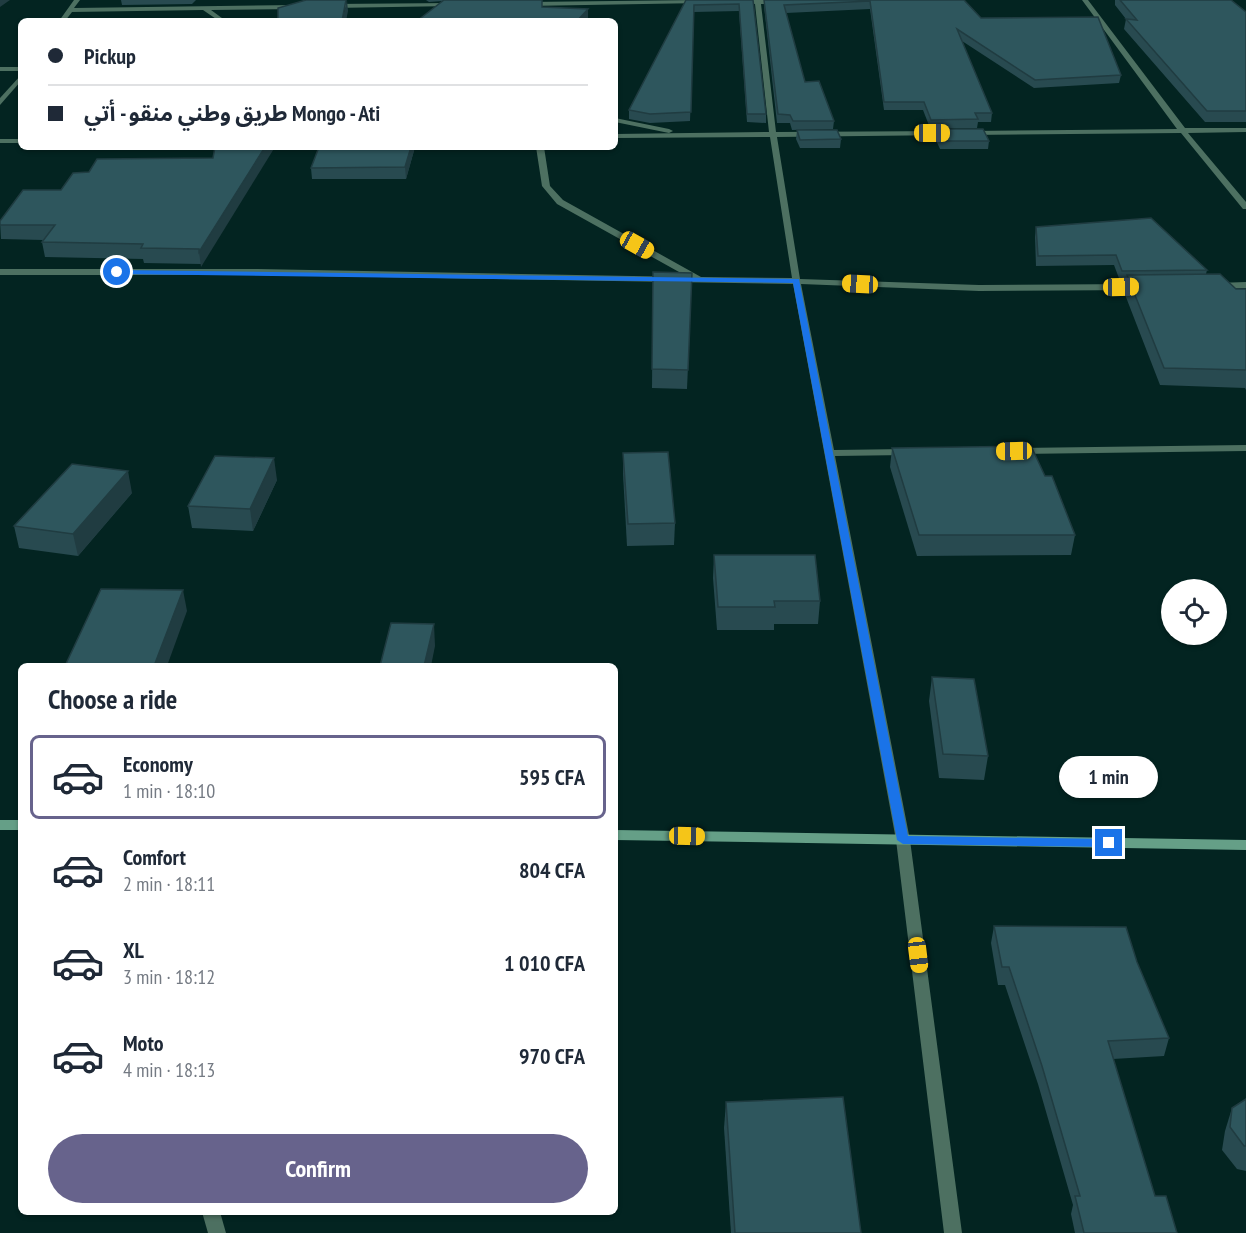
<!DOCTYPE html>
<meta charset="utf-8">
<style>
:root{--surface:#fff;--page:#f2f2f3;--text:#1f2937;--muted:#747a83;--line:#e0e1e3;--accent:#67638c}
body{margin:0;font-family:"PT Sans Narrow","Noto Sans Arabic",sans-serif;background:var(--page);color:var(--text);height:100vh;display:flex;flex-direction:column;font-size:22px;white-space:nowrap}
*{box-sizing:border-box;margin:0}
p{font-size:20px;color:var(--muted)}
.icon{flex:none;width:33px;height:33px;fill:none;stroke:currentColor;stroke-width:2;stroke-linecap:round;stroke-linejoin:round}
.map{position:relative;flex:1;overflow:hidden}
.sheet{position:absolute;left:18px;top:663px;width:600px;height:552px;display:flex;flex-direction:column;background:var(--surface);border-radius:9px;box-shadow:0 2px 4px #0004}
.sheet>*{flex:none}
.hud{position:absolute;left:18px;top:18px;width:600px;height:132px;border-radius:9px;box-shadow:0 2px 4px #0004;display:grid;align-content:center;height:132px;padding:0 30px;background:var(--surface)}
.controls{position:absolute;left:1161px;top:579px;display:grid;gap:12px}
.controls a{display:grid;place-items:center;width:66px;height:66px;border-radius:50%;background:var(--surface);box-shadow:0 2px 4px #0004;font-size:30px}
.end{position:absolute;width:27px;height:27px;margin:-14px;border:8px solid #1a73e8;background:#fff;box-shadow:0 0 0 3px #fff}
.from{border-radius:50%}
.bubble{position:absolute;height:42px;border-radius:21px;background:var(--surface);box-shadow:0 2px 4px #0004;font-size:20px;font-weight:700;line-height:42px;text-align:center}
.car{position:absolute;width:18px;height:36px;margin:-18px -9px;border-radius:8px;box-shadow:0 0 4px 2px #0007;background:linear-gradient(#f5c518 24%,#345 0 40%,#f5c518 0 76%,#345 0 86%,#f5c518 0)}
.hud b{display:flex;align-items:center;gap:21px;height:57px;font-size:22px}
.hud b+b{border-top:2px solid var(--line)}
.hud i{width:15px;height:15px;background:var(--text)}
ul{padding:0;list-style:none}
li{display:flex;align-items:center;gap:18px;height:84px;margin:0 12px 9px;padding:0 18px;border:3px solid transparent;border-radius:9px}
li div{flex:1}
li b{display:block;font-size:22px}
li em{font-style:normal;font-weight:700}
li.on{border-color:var(--accent)}
li>.icon{width:54px;height:54px;stroke-width:1.5}
h2{padding:0 30px;font-size:27px;line-height:72px}
.cta{display:flex;gap:12px;margin-top:auto;padding:12px 30px}
.cta a{flex:1;height:69px;border-radius:36px;background:var(--accent);color:#fff;font-size:24px;font-weight:700;line-height:69px;text-align:center}
.map>svg:first-child{display:block}
</style>
<div class="map">
<svg width="1246" height="1233" viewBox="0 0 1246 1233">
<rect width="100%" height="100%" fill="#032421"/>
<g fill="none" stroke-linecap="round" stroke-linejoin="round">
<g fill="#4d7061" fill-rule="evenodd">
<polygon points="74,0 80,0 74,8 296,5 299,7 296,9 211,10 226,21 219,21 203,10 72,12 65,21 59,21"/>
<polygon points="701,0 703,3 527,6 524,4 527,2"/>
<polygon points="740,0 779,0 782,2 779,4 761,4 776,132 951,131 955,133 951,135 777,137 800,279 979,285 1140,284 1144,287 1140,290 979,291 801,284 834,450 906,449 911,452 906,455 835,456 910,840 962,1233 944,1233 896,840 793,284 258,275 0,275 0,269 258,269 688,277 557,204 542,186 536,147 544,147 550,186 563,200 701,277 792,278 770,137 615,138 615,134 769,132 755,4 738,3"/>
<polygon points="1082,0 1088,0 1185,128 1246,128 1246,132 1188,133 1246,202 1246,209 1243,209 1181,133 968,135 967,133 971,131 1177,129"/>
<polygon points="452,3 454,6 332,8 329,6 332,4"/>
<rect x="0" y="67" width="21" height="4"/>
<polygon points="21,75 21,81 0,105 0,98"/>
<polygon points="615,118 669,129 673,131 669,133 615,122"/>
<rect x="0" y="139" width="21" height="4"/>
<polygon points="1246,282 1246,288 1217,289 1213,286 1217,283"/>
<polygon points="1246,445 1246,451 1019,454 1014,451 1019,448"/>
<polygon points="202,1212 220,1212 226,1233 208,1233"/>
</g>
<g fill="#659f87" fill-rule="evenodd">
<rect x="0" y="820" width="21" height="10"/>
<polygon points="615,830 1246,840 1246,850 615,840"/>
</g>
</g>
<g fill="#284a50">
<polygon points="121,0 196,0 192,4 122,5"/>
<polygon points="426,0 542,0 542,7 588,9 588,18 586,21 417,21 443,1 429,2"/>
<polygon points="686,0 753,0 766,114 766,123 747,122 739,11 694,12 690,121 650,123 629,119 629,110"/>
<polygon points="764,0 964,0 981,18 1121,75 1119,83 1034,88 962,41 992,113 991,122 978,122 977,128 930,128 923,110 884,110 870,9 786,13 805,82 834,121 833,129 792,130 790,123 777,123 764,6"/>
<polygon points="1115,0 1231,0 1246,12 1246,122 1205,122 1124,29 1126,19 1115,5"/>
<polygon points="936,129 989,141 988,149 940,149 935,138"/>
<polygon points="797,130 841,139 840,148 800,148 796,139"/>
<polygon points="415,147 406,179 312,179 311,168"/>
<polygon points="213,158 201,267 201,264 144,263 143,259 45,257 42,242 43,240 1,239 0,221 61,190 89,172"/>
<polygon points="1036,227 1207,270 1206,274 1236,289 1246,289 1246,390 1245,388 1160,385 1124,292 1126,281 1120,281 1114,265 1036,266 1035,237"/>
<polygon points="653,272 692,273 687,389 652,388"/>
<polygon points="892,448 1045,476 1075,535 1071,555 917,556 890,467"/>
<polygon points="623,453 675,523 674,545 627,546 623,474"/>
<polygon points="277,480 253,531 192,528 188,506"/>
<polygon points="132,493 78,556 19,548 14,526"/>
<polygon points="714,555 820,601 818,624 774,624 774,630 717,630 713,578"/>
<polygon points="932,677 988,756 984,780 939,778 929,701"/>
<polygon points="994,926 1137,962 1169,1038 1164,1056 1113,1059 1155,1196 1177,1233 1075,1233 1071,1214 1073,1205 1038,1084 1005,985 998,985 991,943"/>
<polygon points="1246,1099 1246,1171 1237,1169 1222,1150 1225,1131 1232,1108"/>
<polygon points="726,1102 861,1233 731,1233 724,1128"/>
</g>
<g fill="#203c41">
<polygon points="0,0 10,0 0,7"/>
<polygon points="347,0 348,11 346,21 342,21"/>
<polygon points="588,9 588,18 586,21 577,21"/>
<polygon points="265,147 275,147 201,267 199,252"/>
<polygon points="411,147 415,147 406,179 405,167"/>
<polygon points="274,458 277,480 253,531 250,509"/>
<polygon points="128,471 132,493 78,556 73,534"/>
<polygon points="183,590 187,611 167,666 154,666"/>
<polygon points="434,624 435,646 431,666 424,666"/>
</g>
<g fill="#2e565d" stroke="#203c41" stroke-width="1.5">
<polygon points="306,0 346,0 342,21 278,21 278,8"/>
<polygon points="444,0 542,0 542,7 588,9 577,21 417,21"/>
<polygon points="686,0 753,0 766,114 747,114 739,4 694,5 691,112 650,114 629,110"/>
<polygon points="764,0 964,0 981,18 1098,17 1121,75 1035,80 957,29 992,113 975,113 978,119 931,120 924,102 884,102 870,1 784,5 805,82 819,81 834,121 793,121 790,115 778,114"/>
<polygon points="1120,0 1231,0 1246,12 1246,111 1207,111 1126,19 1137,20"/>
<polygon points="936,129 983,129 989,141 941,141"/>
<polygon points="797,130 837,130 841,139 800,140"/>
<polygon points="215,147 265,147 199,252 199,249 141,248 143,244 42,242 55,225 0,225 0,221 23,190 61,190 73,173 89,172 97,159 213,158"/>
<polygon points="319,147 411,147 405,167 311,168"/>
<polygon points="1151,218 1207,270 1122,271 1116,255 1038,256 1036,227"/>
<polygon points="653,272 692,273 688,370 652,369"/>
<polygon points="1220,274 1236,289 1246,289 1246,370 1164,368 1127,275"/>
<polygon points="1031,446 1045,476 1052,476 1075,535 919,535 892,448"/>
<polygon points="668,452 675,523 628,524 623,453"/>
<polygon points="215,456 274,458 250,509 188,506"/>
<polygon points="72,464 128,471 73,534 14,526"/>
<polygon points="714,555 815,555 820,601 774,601 775,607 718,607"/>
<polygon points="101,589 183,590 154,666 65,666"/>
<polygon points="391,623 434,624 424,666 380,666"/>
<polygon points="932,677 974,679 988,756 943,754"/>
<polygon points="994,926 1126,927 1137,962 1169,1038 1108,1041 1155,1196 1166,1196 1177,1233 1084,1233 1075,1196 1080,1196 1042,1066 1009,967 1002,967"/>
<polygon points="843,1097 861,1233 735,1233 726,1102"/>
<polygon points="1246,1099 1246,1146 1244,1146 1230,1127 1232,1108"/>
</g>
<polygon fill="#1a73e8" points="115,270 799,279 908,836 1109,839 1115,843 1109,847 903,844 897,840 793,283 117,274"/>
</svg>
<div class="controls">
<a><svg class="icon" aria-label="locate" viewBox="0 0 24 24"><circle cx="12" cy="12" r="6"/><path d="M12 2v4M12 18v4M2 12h4M18 12h4"/></svg></a>
</div>
<i class="end from" style="left:117px;top:272px"></i>
<i class="end" style="left:1109px;top:843px"></i>
<div class="bubble" style="left:1059px;top:756px;width:99px">1 min</div>
<i class="car" style="left:932px;top:133px;rotate:90deg"></i>
<i class="car" style="left:637px;top:245px;rotate:119deg"></i>
<i class="car" style="left:860px;top:284px;rotate:273deg"></i>
<i class="car" style="left:1121px;top:287px;rotate:89deg"></i>
<i class="car" style="left:1014px;top:451px;rotate:269deg"></i>
<i class="car" style="left:687px;top:836px;rotate:91deg"></i>
<i class="car" style="left:918px;top:955px;rotate:173deg"></i>
<div class="hud">
<b><i class="from"></i>Pickup</b>
<b><i></i>طريق وطني منقو - أتي Mongo - Ati</b>
</div>
<section class="sheet">
<h2>Choose a ride</h2>
<ul>
<li class="on"><svg class="icon" aria-label="car" viewBox="0 0 24 24"><path d="M5 17H2v-5l4-1 3-4h7l3 4 3 1v5h-3M9 17h6M6 11h13"/><circle cx="7" cy="17" r="2"/><circle cx="17" cy="17" r="2"/></svg><div><b>Economy</b><p>1 min · 18:10</p></div><em>595 CFA</em></li>
<li><svg class="icon" aria-label="car" viewBox="0 0 24 24"><path d="M5 17H2v-5l4-1 3-4h7l3 4 3 1v5h-3M9 17h6M6 11h13"/><circle cx="7" cy="17" r="2"/><circle cx="17" cy="17" r="2"/></svg><div><b>Comfort</b><p>2 min · 18:11</p></div><em>804 CFA</em></li>
<li><svg class="icon" aria-label="car" viewBox="0 0 24 24"><path d="M5 17H2v-5l4-1 3-4h7l3 4 3 1v5h-3M9 17h6M6 11h13"/><circle cx="7" cy="17" r="2"/><circle cx="17" cy="17" r="2"/></svg><div><b>XL</b><p>3 min · 18:12</p></div><em>1 010 CFA</em></li>
<li><svg class="icon" aria-label="car" viewBox="0 0 24 24"><path d="M5 17H2v-5l4-1 3-4h7l3 4 3 1v5h-3M9 17h6M6 11h13"/><circle cx="7" cy="17" r="2"/><circle cx="17" cy="17" r="2"/></svg><div><b>Moto</b><p>4 min · 18:13</p></div><em>970 CFA</em></li>
</ul>
<div class="cta"><a>Confirm</a></div>
</section>
</div>
